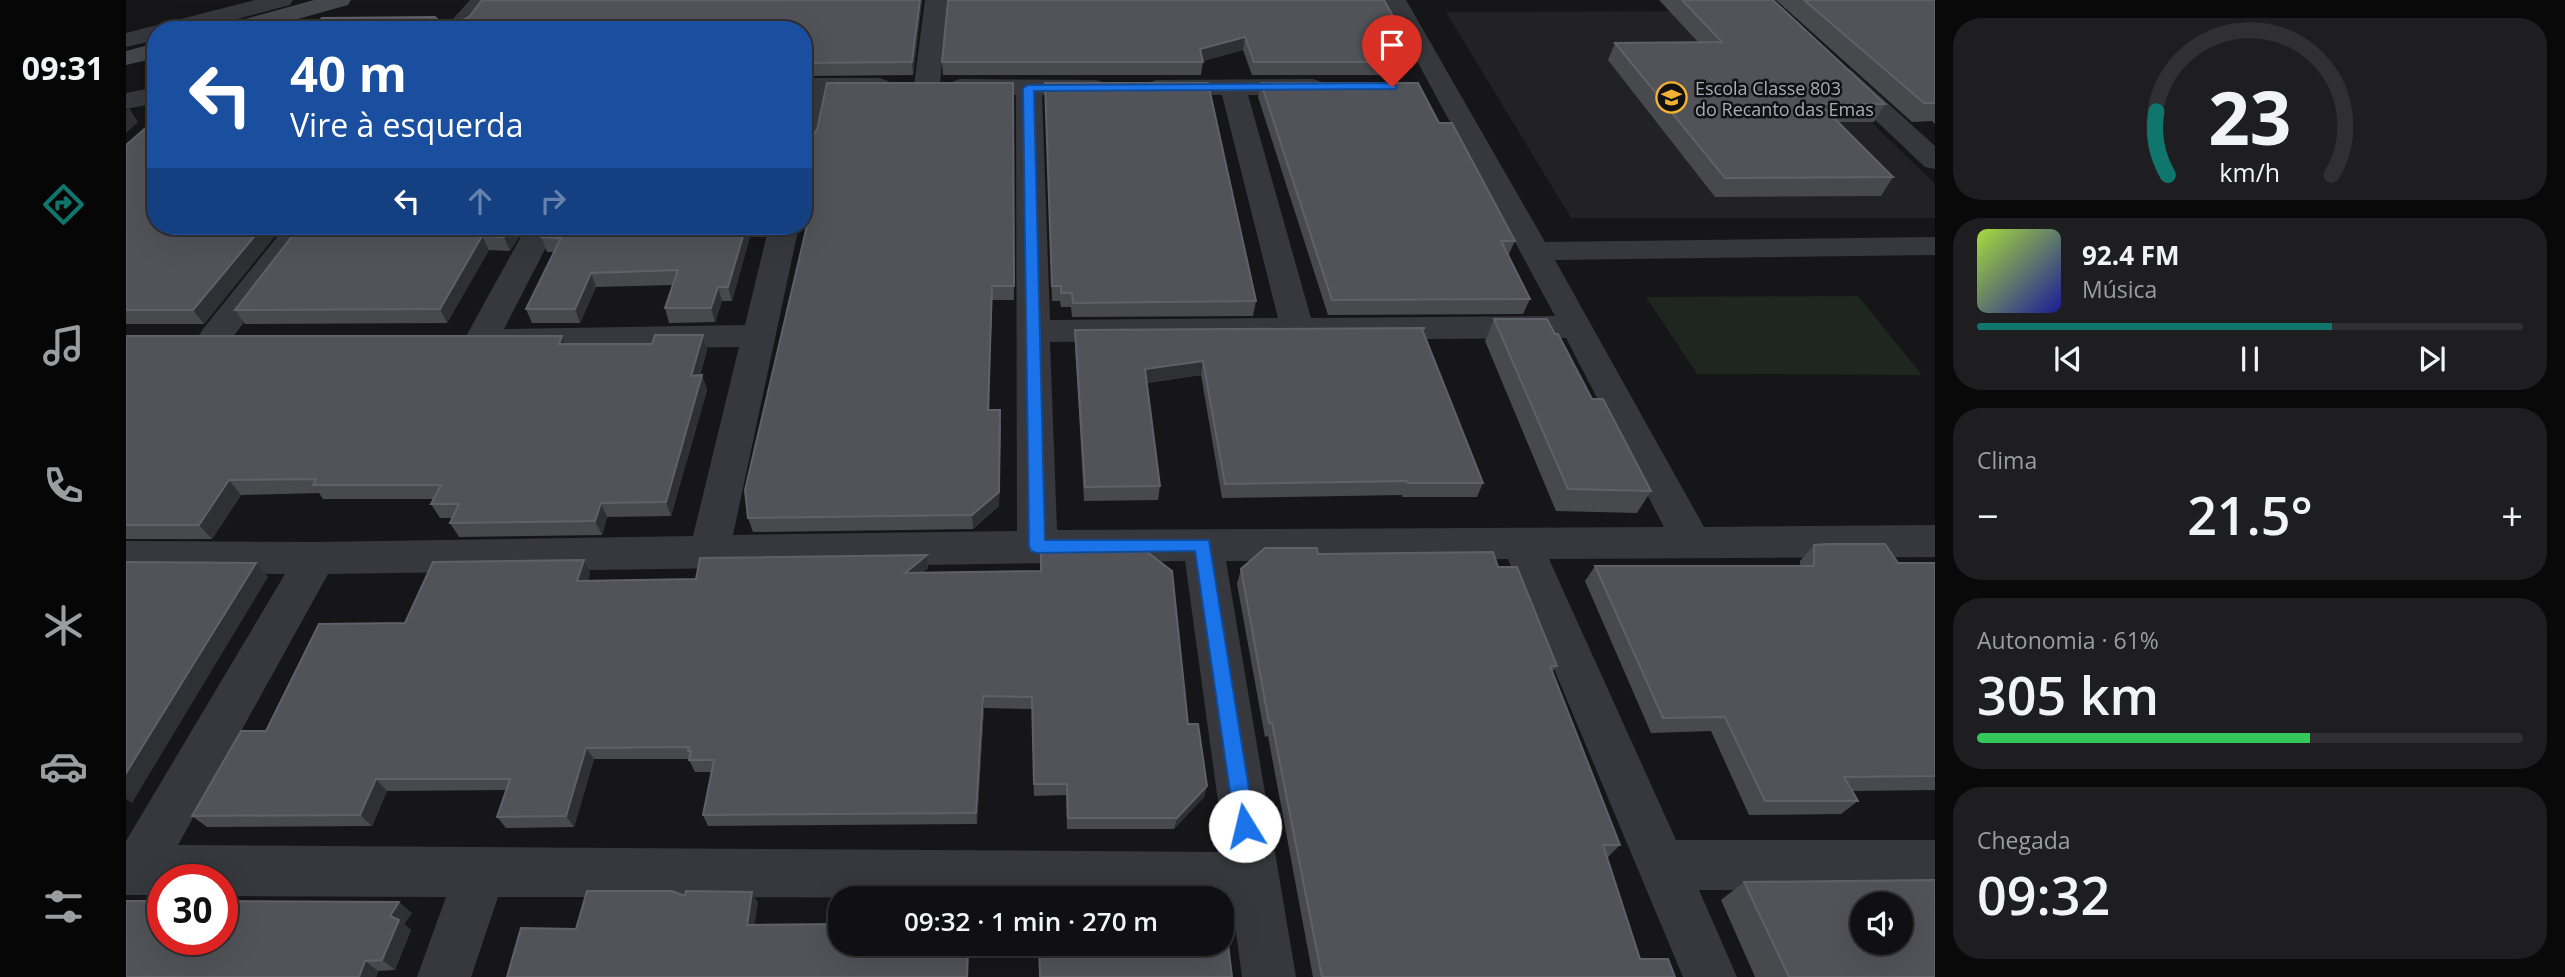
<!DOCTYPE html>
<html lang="pt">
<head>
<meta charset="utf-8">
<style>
  body { margin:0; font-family:"Open Sans",sans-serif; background:#1e1e20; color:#f1f3f6; height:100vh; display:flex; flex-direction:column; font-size:26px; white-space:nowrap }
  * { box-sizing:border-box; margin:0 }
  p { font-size:23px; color:#9c9d9f }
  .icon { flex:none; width:38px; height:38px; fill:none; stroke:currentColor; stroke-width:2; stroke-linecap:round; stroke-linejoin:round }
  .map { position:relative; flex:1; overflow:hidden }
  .sheet { display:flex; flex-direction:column; gap:18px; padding:18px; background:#09090a; width:630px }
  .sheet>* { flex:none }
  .hud { position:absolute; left:21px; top:21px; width:665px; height:214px; border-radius:28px; box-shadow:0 7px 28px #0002,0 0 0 2px #303032; background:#1a4fa0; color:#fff; overflow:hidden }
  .controls { position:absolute; left:1724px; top:892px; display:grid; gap:14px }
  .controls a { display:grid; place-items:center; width:63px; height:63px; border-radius:50%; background:#101012; box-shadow:0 7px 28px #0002,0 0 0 2px #303032; font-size:35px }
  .speed { position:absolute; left:21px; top:864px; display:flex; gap:14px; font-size:35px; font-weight:700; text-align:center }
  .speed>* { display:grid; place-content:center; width:91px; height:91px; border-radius:50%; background:#101012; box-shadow:0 7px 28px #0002,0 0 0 2px #303032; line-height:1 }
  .speed .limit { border:10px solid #d22; background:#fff; color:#111 }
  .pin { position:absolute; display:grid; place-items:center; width:60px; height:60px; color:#fff; margin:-72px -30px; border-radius:50% 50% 50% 0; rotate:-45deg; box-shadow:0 0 7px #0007 }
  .pin .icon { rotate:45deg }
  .me { position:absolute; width:77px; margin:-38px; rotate:351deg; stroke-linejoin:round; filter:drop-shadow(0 0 5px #0008) }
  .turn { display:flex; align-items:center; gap:24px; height:147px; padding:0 28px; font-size:32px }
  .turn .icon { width:91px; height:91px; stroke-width:2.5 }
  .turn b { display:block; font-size:49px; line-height:60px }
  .lanes { display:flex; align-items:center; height:66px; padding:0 28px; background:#0003; justify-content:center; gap:35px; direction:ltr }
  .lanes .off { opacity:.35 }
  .big { font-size:52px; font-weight:600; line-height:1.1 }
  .sheet .tile { flex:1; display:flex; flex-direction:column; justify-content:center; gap:10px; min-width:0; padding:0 24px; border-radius:28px; background:#1e1e20 }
  .sheet .dial { align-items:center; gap:0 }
  .dial svg { height:182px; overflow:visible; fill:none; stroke:#303032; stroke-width:7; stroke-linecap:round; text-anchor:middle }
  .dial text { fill:#f1f3f6; stroke:none }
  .song { display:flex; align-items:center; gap:21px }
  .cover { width:84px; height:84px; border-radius:10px; background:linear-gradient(135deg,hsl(80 70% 55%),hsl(240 70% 35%)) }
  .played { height:7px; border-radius:4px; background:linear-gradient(90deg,#0f766e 65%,#303032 65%) }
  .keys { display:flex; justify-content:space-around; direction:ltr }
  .heat { display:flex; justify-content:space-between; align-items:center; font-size:38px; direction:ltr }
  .charge { height:10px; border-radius:5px; background:linear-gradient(90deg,#34c759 61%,#303032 0) }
  .trip { position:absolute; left:702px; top:886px; width:406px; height:70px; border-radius:28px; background:#101012; box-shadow:0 7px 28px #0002,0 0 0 2px #303032; font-weight:600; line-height:70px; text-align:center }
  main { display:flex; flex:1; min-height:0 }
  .tabs { display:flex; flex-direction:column; width:126px; justify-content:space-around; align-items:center; background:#060607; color:#9c9d9f }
  .tabs .icon { width:49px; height:49px }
  .tabs .selected { color:#0f766e }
  .tabs b { font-size:32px; color:#f1f3f6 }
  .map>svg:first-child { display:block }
  .built { fill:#222225 }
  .green { fill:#1e261f }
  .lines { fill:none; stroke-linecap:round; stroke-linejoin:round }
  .street { fill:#37383d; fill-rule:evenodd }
  .secondary { fill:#45474d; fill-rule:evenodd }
  .wall { fill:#47494d }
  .shaded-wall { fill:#2f3033 }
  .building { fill:#525359; stroke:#5f6168; stroke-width:2; fill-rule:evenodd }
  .route { fill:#1a73e8; stroke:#114b97; stroke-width:2 }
  .labels { text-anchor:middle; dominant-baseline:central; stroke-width:5; stroke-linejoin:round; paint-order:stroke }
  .far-poi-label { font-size:18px; fill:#a8adb8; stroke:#111113; text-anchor:start }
</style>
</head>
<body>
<main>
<nav class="tabs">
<b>09:31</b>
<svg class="icon selected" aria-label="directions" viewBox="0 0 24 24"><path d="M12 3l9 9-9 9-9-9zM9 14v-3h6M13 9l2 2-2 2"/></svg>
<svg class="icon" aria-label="music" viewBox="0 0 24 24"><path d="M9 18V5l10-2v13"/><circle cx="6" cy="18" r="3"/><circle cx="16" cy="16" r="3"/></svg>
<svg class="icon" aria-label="phone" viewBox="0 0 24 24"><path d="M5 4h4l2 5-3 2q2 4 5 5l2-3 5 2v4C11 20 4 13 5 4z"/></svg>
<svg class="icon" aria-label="climate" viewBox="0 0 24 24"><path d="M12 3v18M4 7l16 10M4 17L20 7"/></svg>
<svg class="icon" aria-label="car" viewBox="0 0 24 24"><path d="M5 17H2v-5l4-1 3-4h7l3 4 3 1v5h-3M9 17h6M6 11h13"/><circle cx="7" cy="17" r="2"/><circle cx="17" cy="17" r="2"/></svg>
<svg class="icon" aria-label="filters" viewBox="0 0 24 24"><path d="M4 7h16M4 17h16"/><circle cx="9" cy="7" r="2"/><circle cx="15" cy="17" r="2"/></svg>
</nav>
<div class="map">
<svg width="1809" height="977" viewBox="0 0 1809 977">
  <rect width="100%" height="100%" fill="#161618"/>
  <path class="built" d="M 1631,11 L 1809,184 L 1809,218 L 1445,218 L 1320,12 Z"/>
  <path class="green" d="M 1732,296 L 1796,375 L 1571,374 L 1520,297 Z"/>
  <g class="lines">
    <g class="street">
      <path d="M 129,0 L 167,0 L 164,5 L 69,30 L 30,30 L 30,40 L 0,47 L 0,33 Z"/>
      <path d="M 344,0 L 376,0 L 373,5 L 357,11 L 342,30 L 317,30 Z"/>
      <path d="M 799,0 L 821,0 L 814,86 L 810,91 L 801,94 L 792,91 L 788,86 Z"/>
      <path d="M 1258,0 L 1280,0 L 1419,242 L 1809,237 L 1809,255 L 1429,260 L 1578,527 L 1809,525 L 1809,557 L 1423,559 L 1550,840 L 1809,840 L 1809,890 L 1573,890 L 1611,977 L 1557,977 L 1382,559 L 1100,561 L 1170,977 L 1116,977 L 1106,902 L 1096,902 L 1096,898 L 372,897 L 345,977 L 291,977 L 320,897 L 96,896 L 96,880 L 37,880 L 37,895 L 0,895 L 0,841 L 159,574 L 0,573 L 0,541 L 190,542 L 567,536 L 613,347 L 384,349 L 372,346 L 370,342 L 368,346 L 356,349 L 344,346 L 339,338 L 401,226 L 431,226 L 378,329 L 619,325 L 643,226 L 673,226 L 607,535 L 891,531 L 890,95 L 834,95 L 825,92 L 821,87 L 825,82 L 834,79 L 970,80 L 979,83 L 983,88 L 979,93 L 916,95 L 924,320 L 1152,318 L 1096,95 L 1021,93 L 1017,88 L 1021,83 L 1030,80 L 1187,79 L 1196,82 L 1200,87 L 1196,92 L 1187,95 L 1122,95 L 1185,318 L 1429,316 ZM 1440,338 L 1538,527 L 931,530 L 924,342 ZM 1059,561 L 1099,852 L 52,845 L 202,574 Z"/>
      <path d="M 1715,67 L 1724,69 L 1809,146 L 1809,169 L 1799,167 L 1706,79 L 1703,74 L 1706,69 Z"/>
      <path d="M 677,78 L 753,78 L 762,81 L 766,86 L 762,91 L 701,94 L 691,142 L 687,148 L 677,150 Z"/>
      <path d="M 30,87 L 30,103 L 0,109 L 0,93 Z"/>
      <path d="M 160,226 L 190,226 L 101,345 L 89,348 L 77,345 L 72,337 L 77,329 Z"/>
    </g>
    <g class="secondary">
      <path d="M 188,0 L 225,0 L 222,5 L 132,30 L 93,30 L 97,25 Z"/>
      <path d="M 30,43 L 30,58 L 0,65 L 0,51 Z"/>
    </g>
  </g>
  <g class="wall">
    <path d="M 356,0 L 796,0 L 787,75 L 677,76 L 677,30 L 312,20 L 337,20 L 343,17 Z"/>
    <path d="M 822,0 L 1280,39 L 1276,52 L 1282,62 L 1278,75 L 1126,75 L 1117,50 L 1077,61 L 1075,75 L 817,75 L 816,62 Z"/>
    <path d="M 1533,0 L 1647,0 L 1759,104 L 1748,122 L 1712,122 L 1767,177 L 1755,196 L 1589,197 L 1482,60 L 1489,43 L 1572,42 Z"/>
    <path d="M 1650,0 L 1809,0 L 1809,124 L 1806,121 L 1786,122 Z"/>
    <path d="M 887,83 L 888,300 L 866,300 L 863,410 L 875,425 L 873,506 L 847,529 L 627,532 L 622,518 L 680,229 L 675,228 L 674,226 L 677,226 L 677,138 Z"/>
    <path d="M 919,83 L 1130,301 L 1127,316 L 946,317 L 945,307 L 935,307 L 934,301 L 926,301 Z"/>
    <path d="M 1135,83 L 1313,123 L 1389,241 L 1382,256 L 1404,299 L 1397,314 L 1202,315 L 1132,97 Z"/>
    <path d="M 0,145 L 30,226 L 157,226 L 78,324 L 0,324 Z"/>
    <path d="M 174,226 L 400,226 L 384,251 L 363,250 L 321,323 L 119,324 L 109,310 Z"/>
    <path d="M 420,226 L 627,226 L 606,301 L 596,301 L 589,322 L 543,323 L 539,308 L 547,285 L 470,287 L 454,323 L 406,323 L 400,309 L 428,252 L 421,252 L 415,237 Z"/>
    <path d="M 1368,319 L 1466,399 L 1525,491 L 1511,513 L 1430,511 L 1359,341 Z"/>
    <path d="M 949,330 L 1297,332 L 1357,483 L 1351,497 L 1276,497 L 1276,495 L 1096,498 L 1075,375 L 1021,383 L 1034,486 L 1032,500 L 958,501 L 949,344 Z"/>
    <path d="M 577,335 L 581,350 L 574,375 L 576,375 L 581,390 L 545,516 L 481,517 L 476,535 L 333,537 L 324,523 L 326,518 L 314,518 L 305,504 L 308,499 L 197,499 L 193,493 L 115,495 L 86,539 L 0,539 L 0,336 L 436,336 L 440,344 L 526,344 Z"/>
    <path d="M 1688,545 L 1772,563 L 1809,563 L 1809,790 L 1727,791 L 1732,801 L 1715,814 L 1623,815 L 1585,731 L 1525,733 L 1459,581 L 1469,566 L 1674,566 L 1674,561 Z"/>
    <path d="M 1192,554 L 1372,567 L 1431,666 L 1426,672 L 1494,845 L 1482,857 L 1481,857 L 1514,959 L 1549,977 L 1187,977 L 1142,736 L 1139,737 L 1111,584 L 1115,569 Z"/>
    <path d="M 801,555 L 802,568 L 796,573 L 1062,724 L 1081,786 L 1078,797 L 1048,829 L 941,829 L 940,795 L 908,796 L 906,709 L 858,708 L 851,824 L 582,826 L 577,815 L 586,772 L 569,772 L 563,760 L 564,759 L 468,759 L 448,827 L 380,828 L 371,817 L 380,790 L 261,791 L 246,826 L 81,827 L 66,816 L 140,731 L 279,623 L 464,573 L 462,581 L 570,579 Z"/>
    <path d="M 1618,882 L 1809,977 L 1629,977 L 1595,900 Z"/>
    <path d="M 286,913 L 278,924 L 285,930 L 269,970 L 252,971 L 250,977 L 0,977 Z"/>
  </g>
  <g class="shaded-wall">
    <path d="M 794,0 L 796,0 L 787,75 L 786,62 Z"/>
    <path d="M 1119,37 L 1117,50 L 1073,62 L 1074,49 Z"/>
    <path d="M 3,108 L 12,122 L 0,133 L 0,111 Z"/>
    <path d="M 137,226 L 157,226 L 78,324 L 67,310 Z"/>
    <path d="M 385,226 L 400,226 L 384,251 L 378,237 Z"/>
    <path d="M 620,226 L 627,226 L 606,301 L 602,287 Z"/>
    <path d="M 356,236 L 363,250 L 321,323 L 314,309 Z"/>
    <path d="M 465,273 L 470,287 L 454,323 L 449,309 Z"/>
    <path d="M 866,286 L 866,300 L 863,425 L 862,410 Z"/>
    <path d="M 592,287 L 596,301 L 589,322 L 585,308 Z"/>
    <path d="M 577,335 L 581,350 L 569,390 L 565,376 Z"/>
    <path d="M 436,336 L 443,350 L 433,344 Z"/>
    <path d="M 1077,361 L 1075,375 L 1018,383 L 1019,369 Z"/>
    <path d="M 576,375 L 581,390 L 545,516 L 540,502 Z"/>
    <path d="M 874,410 L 873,506 L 847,529 L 846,515 Z"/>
    <path d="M 103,480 L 115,495 L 86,539 L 73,525 Z"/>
    <path d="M 475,503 L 481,517 L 476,535 L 469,521 Z"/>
    <path d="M 801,555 L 802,568 L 781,586 L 779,573 Z"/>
    <path d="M 458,560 L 464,573 L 458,594 L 451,581 Z"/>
    <path d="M 130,563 L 142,577 L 6,803 L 0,799 L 0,773 Z"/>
    <path d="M 857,696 L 858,708 L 851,824 L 850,813 Z"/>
    <path d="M 460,748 L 468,759 L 448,827 L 440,816 Z"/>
    <path d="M 250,779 L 261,791 L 246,826 L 234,815 Z"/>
    <path d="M 1081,786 L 1078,797 L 1048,829 L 1051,818 Z"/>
    <path d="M 626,892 L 632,903 L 627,936 L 621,925 Z"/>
    <path d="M 273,902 L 286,913 L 278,924 L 285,930 L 269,970 L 256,960 L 264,916 Z"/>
    <path d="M 842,943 L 844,943 L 842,977 L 841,977 Z"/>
    <path d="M 239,961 L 252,971 L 250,977 L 233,977 Z"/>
  </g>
  <g class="building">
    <path d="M 356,0 L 794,0 L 786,62 L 677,63 L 677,30 L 147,30 L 148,28 L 189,26 L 196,18 L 309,17 L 312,20 L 337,20 L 343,17 Z"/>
    <path d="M 822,0 L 1258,0 L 1280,39 L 1269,39 L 1282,62 L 1128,62 L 1119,37 L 1074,49 L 1077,62 L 816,62 Z"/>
    <path d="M 1556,0 L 1647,0 L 1759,104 L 1694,104 L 1767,177 L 1599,178 L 1489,43 L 1596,42 Z"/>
    <path d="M 1678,0 L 1809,0 L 1809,103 L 1798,103 Z"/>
    <path d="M 701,83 L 887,83 L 888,286 L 866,286 L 862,410 L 874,410 L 873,492 L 846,515 L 622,518 L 619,490 L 683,217 L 677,215 L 677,138 L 685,137 L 691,130 Z"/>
    <path d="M 919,83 L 1082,83 L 1130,301 L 947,303 L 946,293 L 935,293 L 935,286 L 926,286 Z"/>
    <path d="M 1135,83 L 1292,83 L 1313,123 L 1326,123 L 1389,241 L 1375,241 L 1404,299 L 1206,300 Z"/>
    <path d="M 24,117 L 30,120 L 30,226 L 137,226 L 67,310 L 0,310 L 0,145 L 23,125 Z"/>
    <path d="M 174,226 L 385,226 L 378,237 L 356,236 L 314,309 L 109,310 Z"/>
    <path d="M 420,226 L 620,226 L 602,287 L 592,287 L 585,308 L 539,308 L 552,270 L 465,273 L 449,309 L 400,309 L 435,238 L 415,237 Z"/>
    <path d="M 1368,319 L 1421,319 L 1429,334 L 1432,334 L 1466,399 L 1477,399 L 1525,491 L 1442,489 Z"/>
    <path d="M 1299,328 L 1296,329 L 1357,483 L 1282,483 L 1281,481 L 1099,484 L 1077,361 L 1019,369 L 1034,486 L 959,487 L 949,330 Z"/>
    <path d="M 529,335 L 577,335 L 565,376 L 576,375 L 540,502 L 475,503 L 469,521 L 324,523 L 333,504 L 305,504 L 315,485 L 187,485 L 190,479 L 103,480 L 73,525 L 0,525 L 0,336 L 436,336 L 433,344 L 526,344 Z"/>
    <path d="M 1702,544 L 1759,544 L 1772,563 L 1809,563 L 1809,776 L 1718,777 L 1732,801 L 1639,801 L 1599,717 L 1537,718 L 1469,566 L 1688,566 L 1688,545 Z"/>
    <path d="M 1139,548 L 1191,548 L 1192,554 L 1367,552 L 1372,567 L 1391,567 L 1431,666 L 1424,666 L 1494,845 L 1477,845 L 1514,959 L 1542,959 L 1549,977 L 1196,977 L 1146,723 L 1143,723 L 1115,569 Z"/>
    <path d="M 1020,551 L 1046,571 L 1062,724 L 1072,724 L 1081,786 L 1051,818 L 942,818 L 941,784 L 908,784 L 906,697 L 857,696 L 850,813 L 577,815 L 588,760 L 563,760 L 565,751 L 562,751 L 563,747 L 460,748 L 440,816 L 371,817 L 384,779 L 250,779 L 234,815 L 66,816 L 115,731 L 140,731 L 193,624 L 279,623 L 307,562 L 458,560 L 451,581 L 570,579 L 574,558 L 801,555 L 779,573 L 915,571 L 915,553 Z"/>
    <path d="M 0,562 L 130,563 L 0,773 Z"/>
    <path d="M 1809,880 L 1809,977 L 1663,977 L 1618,882 ZM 1736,905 L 1774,905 L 1774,943 L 1736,943 Z"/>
    <path d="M 771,889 L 845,890 L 844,898 L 771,898 Z"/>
    <path d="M 461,891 L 546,891 L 559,896 L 560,891 L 626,892 L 621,925 L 714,924 L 714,943 L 842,943 L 841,977 L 381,977 L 395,928 L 450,929 Z"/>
    <path d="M 1076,893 L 1080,898 L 912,898 L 912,894 Z"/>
    <path d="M 0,901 L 37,901 L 37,940 L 96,940 L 96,901 L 273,902 L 264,916 L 273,920 L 256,960 L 239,961 L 233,977 L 0,977 Z"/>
    <path d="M 1096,916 L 1099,920 L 1106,977 L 914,977 L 913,943 L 1096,943 Z"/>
  </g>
  <path class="route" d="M 1266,83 L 1271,87 L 1270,89 L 908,91 L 919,540 L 1083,540 L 1129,826 L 1126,833 L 1119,836 L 1112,833 L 1109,826 L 1069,551 L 911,553 L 905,551 L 903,546 L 897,88 L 902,85 Z"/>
  <defs>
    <symbol id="school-ring" viewBox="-11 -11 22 22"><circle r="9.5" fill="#111113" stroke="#f2b134" stroke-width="1.5"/><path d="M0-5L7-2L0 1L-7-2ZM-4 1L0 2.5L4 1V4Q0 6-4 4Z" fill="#f2b134"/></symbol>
  </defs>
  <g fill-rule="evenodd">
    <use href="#school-ring" x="1528" y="80" width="35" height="35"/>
  </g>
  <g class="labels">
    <g class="far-poi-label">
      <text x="1569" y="88">Escola Classe 803<tspan x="1569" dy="21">do Recanto das Emas</tspan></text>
    </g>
  </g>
</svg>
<div class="controls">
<a><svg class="icon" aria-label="sound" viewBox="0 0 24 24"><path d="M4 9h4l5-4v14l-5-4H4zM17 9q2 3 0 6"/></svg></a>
</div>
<div class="speed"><div class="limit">30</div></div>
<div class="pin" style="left:1266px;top:87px;background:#d93025"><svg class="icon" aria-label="arrive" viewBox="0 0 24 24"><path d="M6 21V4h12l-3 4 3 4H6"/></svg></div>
<svg class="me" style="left:1119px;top:826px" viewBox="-20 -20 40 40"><circle r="19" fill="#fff"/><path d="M0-13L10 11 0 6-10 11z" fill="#1a73e8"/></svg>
<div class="trip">09:32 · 1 min · 270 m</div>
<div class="hud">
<div class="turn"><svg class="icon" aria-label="left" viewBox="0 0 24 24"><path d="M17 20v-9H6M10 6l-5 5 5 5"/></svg><div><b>40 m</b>Vire à esquerda</div></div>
<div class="lanes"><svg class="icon" aria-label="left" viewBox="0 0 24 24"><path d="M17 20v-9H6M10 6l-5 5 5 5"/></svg><svg class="icon off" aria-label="ahead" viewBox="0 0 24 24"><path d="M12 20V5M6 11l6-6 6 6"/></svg><svg class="icon off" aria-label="right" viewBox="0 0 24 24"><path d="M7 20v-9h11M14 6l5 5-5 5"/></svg></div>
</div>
</div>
<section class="sheet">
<div class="tile dial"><svg viewBox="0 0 100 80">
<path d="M14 69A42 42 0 1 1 86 69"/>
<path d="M14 69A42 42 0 0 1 9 41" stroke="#0f766e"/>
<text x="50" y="56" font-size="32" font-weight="700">23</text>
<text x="50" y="72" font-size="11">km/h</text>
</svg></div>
<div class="tile">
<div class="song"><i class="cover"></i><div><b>92.4 FM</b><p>Música</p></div></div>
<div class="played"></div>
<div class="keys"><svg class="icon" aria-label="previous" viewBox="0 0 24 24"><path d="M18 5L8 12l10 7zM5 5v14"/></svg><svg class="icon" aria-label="pause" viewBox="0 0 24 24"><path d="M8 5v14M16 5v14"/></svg><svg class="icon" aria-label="next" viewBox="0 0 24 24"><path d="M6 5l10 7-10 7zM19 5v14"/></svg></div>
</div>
<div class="tile"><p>Clima</p>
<div class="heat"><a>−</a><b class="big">21.5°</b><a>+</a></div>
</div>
<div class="tile"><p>Autonomia · 61%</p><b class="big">305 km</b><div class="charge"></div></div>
<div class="tile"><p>Chegada</p><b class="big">09:32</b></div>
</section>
</main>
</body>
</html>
